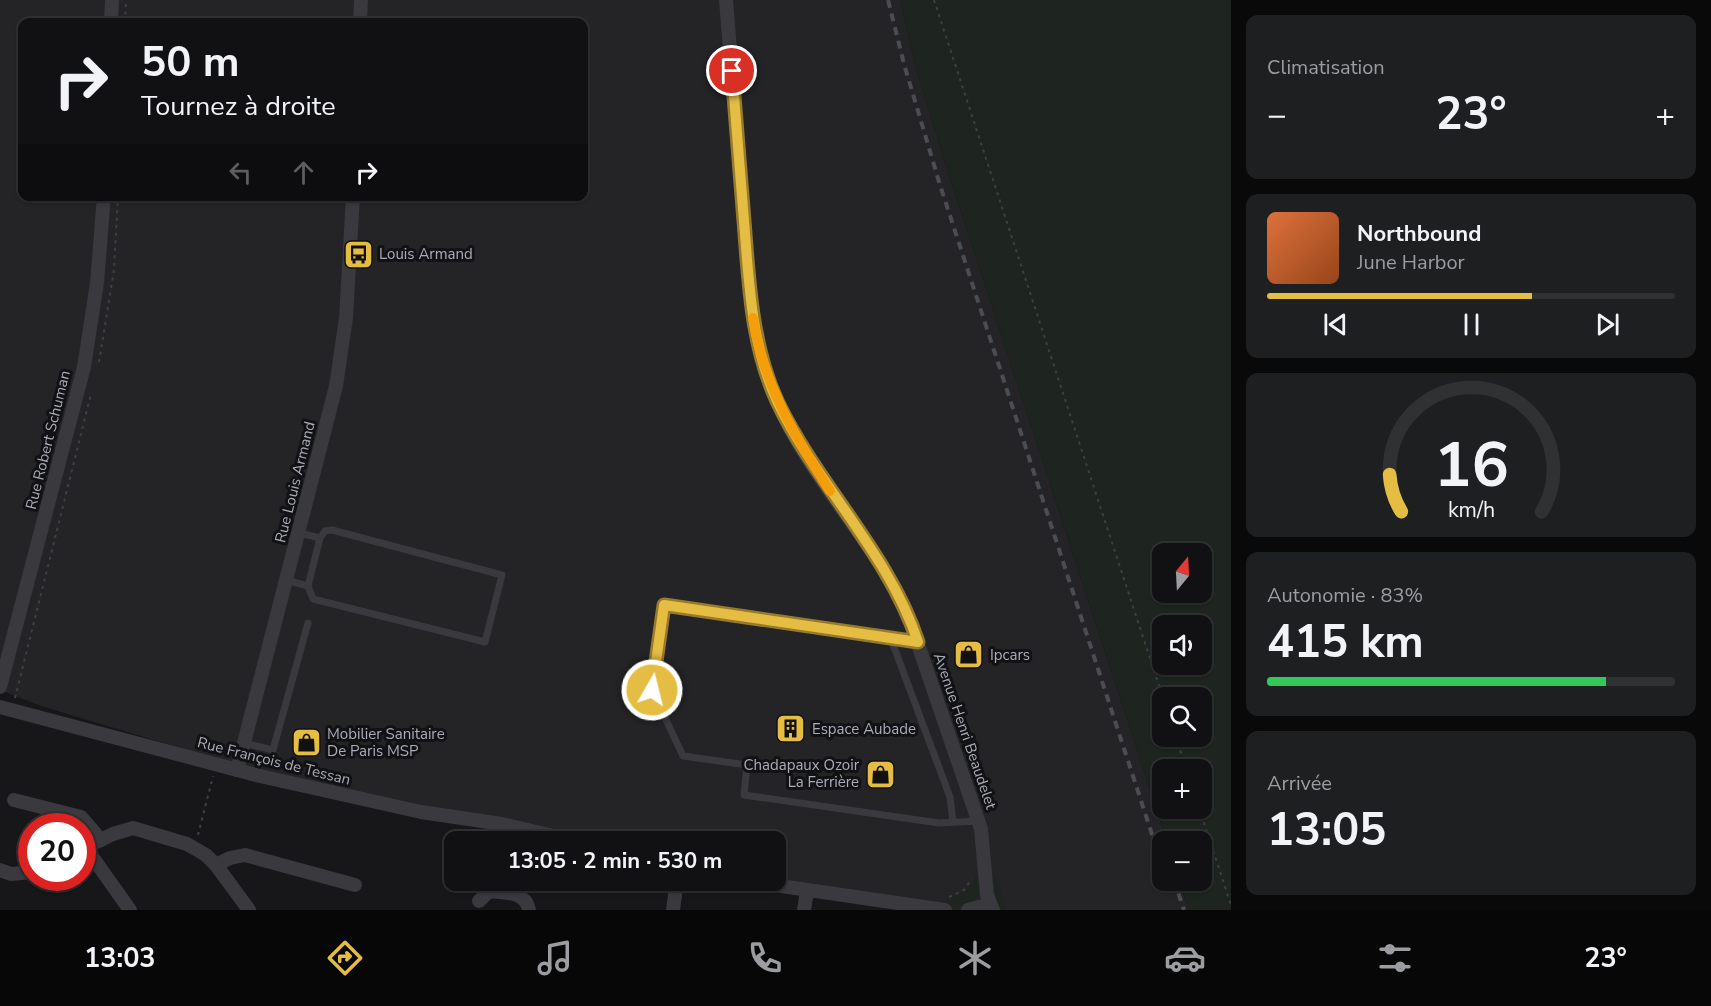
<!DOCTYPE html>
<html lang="fr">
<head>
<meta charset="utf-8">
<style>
  body { margin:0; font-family:"Nunito Sans",sans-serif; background:#1e1f21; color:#f1f3f6; height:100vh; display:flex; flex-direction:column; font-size:22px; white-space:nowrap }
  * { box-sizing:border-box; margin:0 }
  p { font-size:20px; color:#9c9da0 }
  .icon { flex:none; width:33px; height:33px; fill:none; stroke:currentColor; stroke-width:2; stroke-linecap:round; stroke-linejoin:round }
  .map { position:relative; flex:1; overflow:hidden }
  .sheet { display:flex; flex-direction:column; gap:15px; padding:15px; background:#09090a; width:480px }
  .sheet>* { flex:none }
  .guide { position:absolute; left:18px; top:18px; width:570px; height:183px; border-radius:12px; box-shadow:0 2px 4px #0004,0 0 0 2px #303133; background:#111113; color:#f1f3f6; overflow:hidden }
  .needle { width:39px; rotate:18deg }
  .tools { position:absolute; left:1152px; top:543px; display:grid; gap:12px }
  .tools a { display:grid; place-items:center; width:60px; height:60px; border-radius:12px; background:#111113; box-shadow:0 2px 4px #0004,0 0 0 2px #303133; font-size:30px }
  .speed { position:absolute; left:18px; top:813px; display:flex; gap:12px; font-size:30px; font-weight:700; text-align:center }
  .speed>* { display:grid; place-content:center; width:78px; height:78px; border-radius:50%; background:#111113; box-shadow:0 2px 4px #0004,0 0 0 2px #303133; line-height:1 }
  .speed .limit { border:9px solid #d22; background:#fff; color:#111 }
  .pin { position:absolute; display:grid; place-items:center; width:51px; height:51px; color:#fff; margin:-26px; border:3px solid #fff; border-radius:50%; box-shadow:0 2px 6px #0007 }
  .me { position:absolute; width:66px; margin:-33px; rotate:8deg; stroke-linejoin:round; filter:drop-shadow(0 0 4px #0008) }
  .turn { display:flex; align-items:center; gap:21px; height:126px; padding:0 24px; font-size:27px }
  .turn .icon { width:78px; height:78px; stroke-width:2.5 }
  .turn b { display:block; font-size:42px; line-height:51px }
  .lanes { display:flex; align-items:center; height:57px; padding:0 24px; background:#0003; justify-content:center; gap:30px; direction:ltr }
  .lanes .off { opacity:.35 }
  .big { font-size:45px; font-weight:700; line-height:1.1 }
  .sheet .widget { flex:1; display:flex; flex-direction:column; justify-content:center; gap:9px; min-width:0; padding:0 21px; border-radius:12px; background:#1e1f21 }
  .sheet .dial { align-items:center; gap:0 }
  .dial svg { height:156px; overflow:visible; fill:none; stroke:#303133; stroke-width:7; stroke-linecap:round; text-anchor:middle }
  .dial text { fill:#f1f3f6; stroke:none }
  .song { display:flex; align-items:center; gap:18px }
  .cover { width:72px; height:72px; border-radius:9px; background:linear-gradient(135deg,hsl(20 70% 55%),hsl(20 70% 35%)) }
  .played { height:6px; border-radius:3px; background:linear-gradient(90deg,#e6bd43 65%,#303133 65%) }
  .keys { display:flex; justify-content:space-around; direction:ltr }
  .heat { display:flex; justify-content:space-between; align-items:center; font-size:33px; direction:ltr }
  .charge { height:9px; border-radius:4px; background:linear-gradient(90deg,#34c759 83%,#303133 0) }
  .trip { position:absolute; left:444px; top:831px; width:342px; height:60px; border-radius:12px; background:#111113; box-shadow:0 2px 4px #0004,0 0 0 2px #303133; font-weight:700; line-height:60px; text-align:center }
  .tab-bar { display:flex; height:96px; justify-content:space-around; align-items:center; background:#070708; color:#9c9da0 }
  .tab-bar .icon { width:42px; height:42px }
  .tab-bar .selected { color:#e6bd43 }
  .tab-bar b { font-size:27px; color:#f1f3f6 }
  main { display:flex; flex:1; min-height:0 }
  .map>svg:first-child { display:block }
  .built { fill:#242326; fill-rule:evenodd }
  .green { fill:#1e241f; fill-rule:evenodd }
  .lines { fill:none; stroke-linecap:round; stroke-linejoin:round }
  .path { stroke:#3f4045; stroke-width:2; stroke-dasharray:3 4.5; stroke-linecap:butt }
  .service { stroke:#39393e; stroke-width:7 }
  .minor { stroke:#39393e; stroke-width:14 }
  .rail { stroke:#4c4d53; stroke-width:4; stroke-dasharray:8 6; stroke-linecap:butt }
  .route-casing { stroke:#967b2c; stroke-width:15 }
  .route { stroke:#e6bd43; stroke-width:10 }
  .slow { stroke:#f59e0b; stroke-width:10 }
  .labels { text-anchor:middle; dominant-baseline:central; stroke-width:6; stroke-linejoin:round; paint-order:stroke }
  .poi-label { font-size:15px; fill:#aaadb8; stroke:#121214; text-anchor:start }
  .street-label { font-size:15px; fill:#aaadb8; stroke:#121214 }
</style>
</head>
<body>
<main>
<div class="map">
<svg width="1231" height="910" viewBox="0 0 1231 910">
  <rect width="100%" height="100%" fill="#171719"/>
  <path class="built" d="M 0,0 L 900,0 L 917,72 L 951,181 L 1167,841 L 1162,842 L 1162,880 L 1179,881 L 1189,910 L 945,910 L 776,880 L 776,842 L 579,841 L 421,812 L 204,755 L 41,706 L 0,690 ZM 22,22 L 584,22 L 584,196 L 22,196 Z"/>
  <g class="green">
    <path d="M 900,0 L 1231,0 L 1231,910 L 1189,910 L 1179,881 L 1202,880 L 1202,842 L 1167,841 L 951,181 L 917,72 ZM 1162,554 L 1202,554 L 1202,592 L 1162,592 ZM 1162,626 L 1202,626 L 1202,664 L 1162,664 ZM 1162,698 L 1202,698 L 1202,736 L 1162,736 ZM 1162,770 L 1202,770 L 1202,808 L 1162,808 Z"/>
    <path d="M 978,874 L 979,894 L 973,902 L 958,905 L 940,903 L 966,891 Z"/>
    <path d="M 992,875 L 996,876 L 1006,910 L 1000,910 L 994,896 Z"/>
  </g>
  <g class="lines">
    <g class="path">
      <path d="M 934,0 L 1163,698"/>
      <path d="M 125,22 L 126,0"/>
      <path d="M 99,362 L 114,270 L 118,196"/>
      <path d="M 15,698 L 91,394"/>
      <path d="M 1176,736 L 1186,770"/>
      <path d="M 1199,808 L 1231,905"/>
      <path d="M 198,835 L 213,776"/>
      <path d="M 949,897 L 964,890 L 972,879"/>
    </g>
    <g class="service">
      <path d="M 286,580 L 308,586 L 313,599 L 485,642 L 502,575 L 332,530 L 325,531 L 320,538 L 299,533"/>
      <path d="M 308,586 L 320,538"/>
      <path d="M 891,639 L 918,642"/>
      <path d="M 244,743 L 273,750 L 308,623"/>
      <path d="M 953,822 L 950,797 L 891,639 L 664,605 L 652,690 L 683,756 L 747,765 L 744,795 L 939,823 L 979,821"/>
    </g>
    <g class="minor">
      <path d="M 726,0 C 731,66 737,133 742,199 C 748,267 750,335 776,399 C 808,476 871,537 907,612 L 981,829 L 987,895 L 993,910"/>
      <path d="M 111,22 L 112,0"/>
      <path d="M 360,22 L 361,0"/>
      <path d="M 0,687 L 84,367 L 97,283 L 104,196"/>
      <path d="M 0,707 L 260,776 L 421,812 L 502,824 L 579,842"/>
      <path d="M 237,770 L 336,386 L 346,318 L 353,196"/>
      <path d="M 14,800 L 81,817 L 101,840"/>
      <path d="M 86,848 L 130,910"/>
      <path d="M 82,849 L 113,834 L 133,828 L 187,844 L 206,855 L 216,865 L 249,910"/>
      <path d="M 216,865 L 230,858 L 245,855 L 355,885"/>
      <path d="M 0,870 L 11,874 L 32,872"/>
      <path d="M 740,880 L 945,910"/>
      <path d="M 479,901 L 489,891 C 505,893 526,891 529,910"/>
      <path d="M 673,910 L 677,880"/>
      <path d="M 804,910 L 807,891"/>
      <path d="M 968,910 L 990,904"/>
    </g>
    <g class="rail">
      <path d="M 888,0 L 904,64 L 940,185 L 1162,865"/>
      <path d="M 1174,880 L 1184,910"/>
    </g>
  </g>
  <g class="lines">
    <defs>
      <path id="route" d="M 652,690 L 664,605 L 918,642 C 889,554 818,486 778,403 C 751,346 749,282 744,221 C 740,171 736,121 732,71"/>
    </defs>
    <use href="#route" class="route-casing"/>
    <use href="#route" class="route"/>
    <path class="slow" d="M 753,318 C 763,383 795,437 830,491"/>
  </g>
  <defs>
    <symbol id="bus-square" viewBox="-11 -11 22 22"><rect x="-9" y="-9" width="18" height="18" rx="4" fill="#e6bd43" stroke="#121214"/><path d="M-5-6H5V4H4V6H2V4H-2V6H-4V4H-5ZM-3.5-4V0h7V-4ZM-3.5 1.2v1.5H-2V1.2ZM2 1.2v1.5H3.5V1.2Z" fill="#111"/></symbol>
    <symbol id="shop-square" viewBox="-11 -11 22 22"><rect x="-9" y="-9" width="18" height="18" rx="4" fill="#e6bd43" stroke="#121214"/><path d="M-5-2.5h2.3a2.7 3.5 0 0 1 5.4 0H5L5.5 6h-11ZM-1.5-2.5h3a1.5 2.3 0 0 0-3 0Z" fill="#111"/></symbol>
    <symbol id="building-square" viewBox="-11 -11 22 22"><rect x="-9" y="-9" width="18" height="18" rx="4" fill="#e6bd43" stroke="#121214"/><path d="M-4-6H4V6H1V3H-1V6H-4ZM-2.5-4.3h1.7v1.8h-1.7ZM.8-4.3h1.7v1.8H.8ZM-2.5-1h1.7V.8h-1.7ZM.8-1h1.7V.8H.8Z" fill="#111"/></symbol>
  </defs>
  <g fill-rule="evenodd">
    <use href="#bus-square" x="342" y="238" width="33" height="33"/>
    <use href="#shop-square" x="952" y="638" width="33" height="33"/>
    <use href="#building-square" x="774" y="712" width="33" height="33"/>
    <use href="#shop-square" x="290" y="726" width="33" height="33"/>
    <use href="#shop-square" x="864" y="758" width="33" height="33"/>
  </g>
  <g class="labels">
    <g class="poi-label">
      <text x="379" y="254">Louis Armand</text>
      <text x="990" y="655">Ipcars</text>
      <text x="812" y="729">Espace Aubade</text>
      <text x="327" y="734">Mobilier Sanitaire<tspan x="327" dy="17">De Paris MSP</tspan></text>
      <text x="859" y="765" text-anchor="end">Chadapaux Ozoir<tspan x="859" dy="17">La Ferrière</tspan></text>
    </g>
    <g class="street-label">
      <text transform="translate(48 440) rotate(-76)">Rue Robert Schuman</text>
      <text transform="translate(295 482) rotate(-76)">Rue Louis Armand</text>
      <text transform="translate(965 731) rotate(71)">Avenue Henri Beaudelet</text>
      <text transform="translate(274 761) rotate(14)">Rue François de Tessan</text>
    </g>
  </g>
</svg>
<div class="tools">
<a><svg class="needle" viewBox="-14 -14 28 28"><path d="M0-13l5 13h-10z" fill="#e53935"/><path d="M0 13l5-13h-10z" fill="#9c9da0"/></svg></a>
<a><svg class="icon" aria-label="sound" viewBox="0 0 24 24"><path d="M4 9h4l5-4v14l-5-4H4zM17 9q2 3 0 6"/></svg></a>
<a><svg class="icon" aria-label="search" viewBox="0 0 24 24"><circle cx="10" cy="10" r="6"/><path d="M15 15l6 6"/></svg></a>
<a>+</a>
<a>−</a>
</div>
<div class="speed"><div class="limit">20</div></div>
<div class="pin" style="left:732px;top:71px;background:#d93025"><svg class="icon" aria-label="arrive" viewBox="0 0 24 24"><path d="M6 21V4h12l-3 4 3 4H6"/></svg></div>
<svg class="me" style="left:652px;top:690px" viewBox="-20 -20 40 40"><circle r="17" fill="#e6bd43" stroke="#fff" stroke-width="3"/><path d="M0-11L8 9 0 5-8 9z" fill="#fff"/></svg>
<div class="trip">13:05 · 2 min · 530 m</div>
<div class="guide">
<div class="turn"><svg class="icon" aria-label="right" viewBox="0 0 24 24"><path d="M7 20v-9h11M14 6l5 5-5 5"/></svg><div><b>50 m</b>Tournez à droite</div></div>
<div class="lanes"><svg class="icon off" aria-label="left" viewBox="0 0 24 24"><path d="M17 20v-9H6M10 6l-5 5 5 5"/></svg><svg class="icon off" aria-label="ahead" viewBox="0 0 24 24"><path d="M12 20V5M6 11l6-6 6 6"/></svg><svg class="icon" aria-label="right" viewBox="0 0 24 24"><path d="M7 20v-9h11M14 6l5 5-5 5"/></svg></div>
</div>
</div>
<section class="sheet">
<div class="widget"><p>Climatisation</p>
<div class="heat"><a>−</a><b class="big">23°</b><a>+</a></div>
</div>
<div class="widget">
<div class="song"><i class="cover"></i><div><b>Northbound</b><p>June Harbor</p></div></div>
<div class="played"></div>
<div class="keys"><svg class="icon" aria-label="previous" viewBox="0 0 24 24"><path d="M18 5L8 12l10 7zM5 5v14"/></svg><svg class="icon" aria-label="pause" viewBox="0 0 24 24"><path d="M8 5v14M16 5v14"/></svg><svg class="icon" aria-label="next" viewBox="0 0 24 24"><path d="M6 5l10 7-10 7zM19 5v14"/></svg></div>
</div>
<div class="widget dial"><svg viewBox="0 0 100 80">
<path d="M14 69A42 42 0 1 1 86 69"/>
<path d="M14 69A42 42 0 0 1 8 50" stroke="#e6bd43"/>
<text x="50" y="56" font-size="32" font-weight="700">16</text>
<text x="50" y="72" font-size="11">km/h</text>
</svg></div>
<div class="widget"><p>Autonomie · 83%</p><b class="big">415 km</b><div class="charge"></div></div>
<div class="widget"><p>Arrivée</p><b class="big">13:05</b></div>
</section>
</main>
<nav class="tab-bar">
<b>13:03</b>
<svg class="icon selected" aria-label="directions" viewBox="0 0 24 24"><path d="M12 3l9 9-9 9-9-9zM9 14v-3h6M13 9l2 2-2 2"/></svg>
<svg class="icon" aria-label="music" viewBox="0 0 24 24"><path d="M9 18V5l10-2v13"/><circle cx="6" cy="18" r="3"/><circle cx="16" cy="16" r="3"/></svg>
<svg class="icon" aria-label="phone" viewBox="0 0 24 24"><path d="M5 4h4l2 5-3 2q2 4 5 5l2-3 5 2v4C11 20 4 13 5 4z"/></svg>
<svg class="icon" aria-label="climate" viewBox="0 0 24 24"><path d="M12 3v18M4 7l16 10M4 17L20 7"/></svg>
<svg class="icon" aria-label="car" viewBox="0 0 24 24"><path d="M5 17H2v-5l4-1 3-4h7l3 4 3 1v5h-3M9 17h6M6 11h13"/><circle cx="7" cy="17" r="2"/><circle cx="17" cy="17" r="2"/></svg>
<svg class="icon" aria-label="filters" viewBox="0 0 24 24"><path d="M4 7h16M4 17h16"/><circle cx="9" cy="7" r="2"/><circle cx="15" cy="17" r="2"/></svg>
<b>23°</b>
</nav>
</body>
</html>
